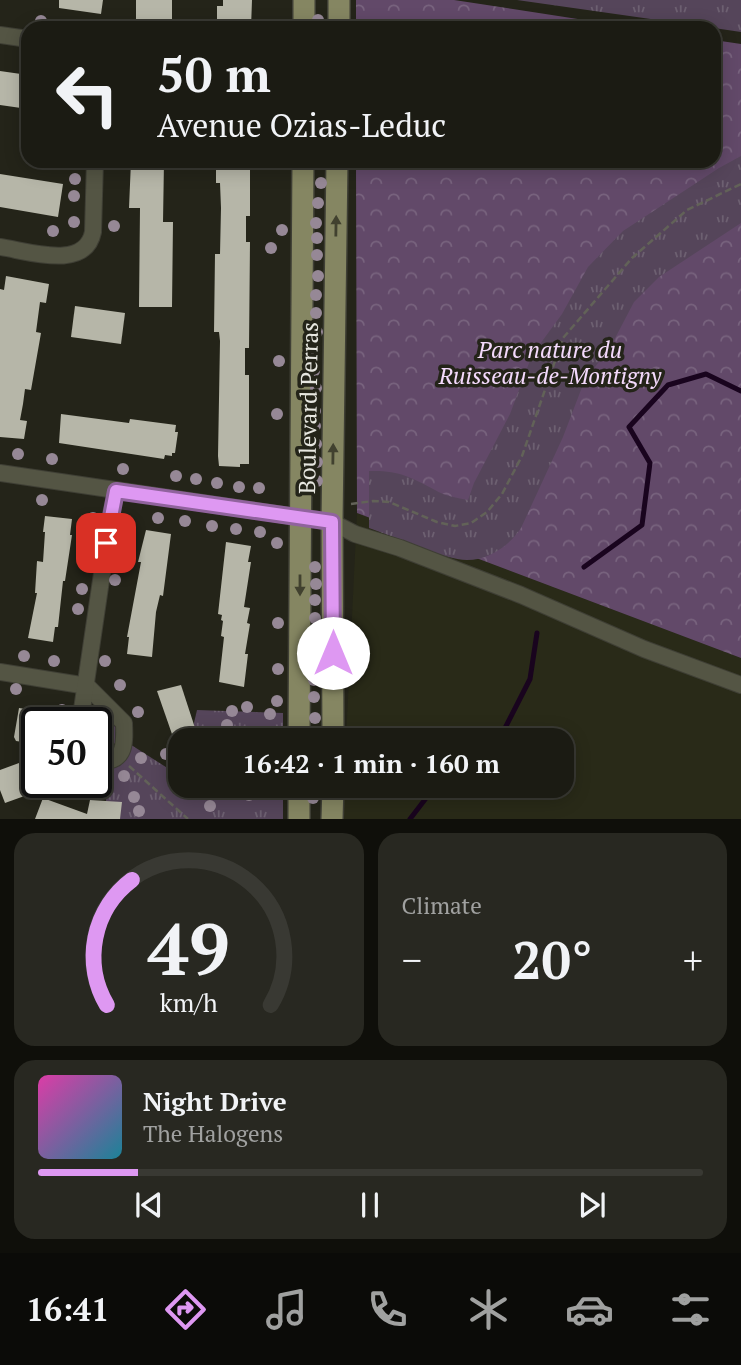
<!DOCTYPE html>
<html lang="en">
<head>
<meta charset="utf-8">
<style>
  body { margin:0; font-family:"PT Serif",serif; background:#282821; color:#f1f3f6; height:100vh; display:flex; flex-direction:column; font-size:26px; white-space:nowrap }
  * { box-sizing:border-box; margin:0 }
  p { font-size:23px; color:#a0a1a0 }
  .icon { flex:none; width:38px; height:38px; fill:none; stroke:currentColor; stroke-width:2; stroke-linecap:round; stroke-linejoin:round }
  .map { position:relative; height:819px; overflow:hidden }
  .side { display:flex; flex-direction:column; gap:14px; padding:14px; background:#0f0f0a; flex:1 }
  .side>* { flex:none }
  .banner { position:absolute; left:21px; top:21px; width:700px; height:147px; border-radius:21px; box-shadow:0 4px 18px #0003,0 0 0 2px #393933; background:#1b1b13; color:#f1f3f6; overflow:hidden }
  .speed { position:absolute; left:21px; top:707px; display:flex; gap:14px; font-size:35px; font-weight:700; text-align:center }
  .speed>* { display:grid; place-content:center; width:91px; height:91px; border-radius:50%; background:#1b1b13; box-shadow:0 4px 18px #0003,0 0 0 2px #393933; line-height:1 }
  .speed .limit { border:4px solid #111; border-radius:10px; background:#fff; color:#111 }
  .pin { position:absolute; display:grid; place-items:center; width:60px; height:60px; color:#fff; margin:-30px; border-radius:14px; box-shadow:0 4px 10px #0006 }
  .me { position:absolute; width:77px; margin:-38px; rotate:0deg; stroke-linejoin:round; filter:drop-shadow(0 0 5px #0008) }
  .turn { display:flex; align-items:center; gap:24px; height:147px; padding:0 21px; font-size:32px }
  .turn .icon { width:91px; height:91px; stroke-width:2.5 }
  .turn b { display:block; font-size:49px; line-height:60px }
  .big { font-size:52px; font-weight:700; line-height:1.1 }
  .side .widget { flex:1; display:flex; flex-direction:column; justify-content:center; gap:10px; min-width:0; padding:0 24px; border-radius:21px; background:#282821 }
  .side .dial { align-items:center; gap:0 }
  .dial svg { height:182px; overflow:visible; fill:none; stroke:#393933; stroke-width:7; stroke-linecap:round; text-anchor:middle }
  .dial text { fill:#f1f3f6; stroke:none }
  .song { display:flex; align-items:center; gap:21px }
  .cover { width:84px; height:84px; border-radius:10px; background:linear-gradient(135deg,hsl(320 70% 55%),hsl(190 70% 35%)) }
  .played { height:7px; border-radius:4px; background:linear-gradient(90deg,#de98f2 15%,#393933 15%) }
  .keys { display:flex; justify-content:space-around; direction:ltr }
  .heat { display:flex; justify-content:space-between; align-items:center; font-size:38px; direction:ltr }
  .side .tiles { flex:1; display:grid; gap:14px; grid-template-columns:1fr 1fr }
  .widget:last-child { grid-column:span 2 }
  .trip { position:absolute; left:168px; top:728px; width:406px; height:70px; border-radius:21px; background:#1b1b13; box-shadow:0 4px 18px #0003,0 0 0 2px #393933; font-weight:700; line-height:70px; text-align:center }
  .tabs { display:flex; height:112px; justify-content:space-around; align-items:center; background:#0b0b08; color:#a0a1a0 }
  .tabs .icon { width:49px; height:49px }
  .tabs .active { color:#de98f2 }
  .tabs b { font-size:32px; color:#f1f3f6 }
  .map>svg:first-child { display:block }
  .built { fill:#292a18 }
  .grass { fill:#55455a }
  .forest { fill:url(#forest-crowns) }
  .park { fill:url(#park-tufts) }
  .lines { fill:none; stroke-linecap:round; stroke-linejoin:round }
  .stream { stroke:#19041e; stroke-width:5 }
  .building { fill:#b6b6a8 }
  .minor-casing { stroke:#3f3f35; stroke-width:18 }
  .major-casing { stroke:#3f3f35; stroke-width:24 }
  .path { stroke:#626258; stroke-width:2.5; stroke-dasharray:7 3.5; stroke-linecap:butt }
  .minor { stroke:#545544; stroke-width:16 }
  .major { stroke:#858662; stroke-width:21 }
  .tree { fill:#968896 }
  .oneway { fill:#41412f }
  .route-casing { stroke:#90639d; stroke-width:18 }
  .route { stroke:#de98f2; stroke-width:12 }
  .labels { text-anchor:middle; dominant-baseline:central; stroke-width:7; stroke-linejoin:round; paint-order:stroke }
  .park-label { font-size:23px; font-style:italic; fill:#f4dafc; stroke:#242419 }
  .street-label { font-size:23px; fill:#e7e7e0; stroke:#242419 }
</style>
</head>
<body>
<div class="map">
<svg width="741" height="819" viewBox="0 0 741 819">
  <defs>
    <pattern id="forest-crowns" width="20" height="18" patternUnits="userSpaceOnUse" patternTransform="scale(1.75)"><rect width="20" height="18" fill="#624969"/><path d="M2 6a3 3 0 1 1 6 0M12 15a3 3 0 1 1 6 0" fill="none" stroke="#78637e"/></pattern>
    <pattern id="park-tufts" width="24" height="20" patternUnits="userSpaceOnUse" patternTransform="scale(1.75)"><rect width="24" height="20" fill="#55455a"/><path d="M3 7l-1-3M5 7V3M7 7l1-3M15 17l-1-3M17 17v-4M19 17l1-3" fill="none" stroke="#6d6071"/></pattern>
  </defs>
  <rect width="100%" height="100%" fill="#242419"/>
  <path class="built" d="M 357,513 L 741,658 L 741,819 L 342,819 L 344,786 L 562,786 L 562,740 L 346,740 Z"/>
  <path class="grass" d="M 96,703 L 116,728 L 115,743 L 110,749 L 96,750 L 96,723 L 88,723 L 91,707 Z"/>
  <g class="forest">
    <path d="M 356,0 L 454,0 L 636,28 L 356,28 Z"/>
    <path d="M 714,40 L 741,44 L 741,658 L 357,513 L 356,161 L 714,161 Z"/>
  </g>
  <g class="park">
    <path d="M 517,0 L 741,0 L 741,32 L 714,28 Z"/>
    <path d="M 741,156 L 741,223 L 659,277 L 634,302 L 612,344 L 584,382 L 563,437 L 521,528 C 510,545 489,560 467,560 C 445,560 393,536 369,528 L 369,471 C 398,470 411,477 435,490 C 444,496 458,498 468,500 L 474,483 L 510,414 L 532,355 L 562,314 L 588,267 L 623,231 L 719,168 Z"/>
    <path d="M 197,710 L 283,713 L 283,740 L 190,740 Z"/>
    <path d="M 125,741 L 180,776 L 180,786 L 283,786 L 283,819 L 107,819 L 104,762 Z"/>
  </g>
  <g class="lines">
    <g class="stream">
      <path d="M 584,567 L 642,525 L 650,463 L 629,427 L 668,385 L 706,374 L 741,391"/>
      <path d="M 499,740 L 530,679 L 537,633"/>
      <path d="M 410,819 L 430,793 L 447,786"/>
    </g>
  </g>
  <g class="building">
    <path d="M 59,0 L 103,0 L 101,14 L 59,8 Z"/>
    <path d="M 136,0 L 172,0 L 172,25 L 170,25 L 170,28 L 136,28 Z"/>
    <path d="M 223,0 L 252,0 L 251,28 L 217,28 L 217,6 L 223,6 Z"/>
    <path d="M 0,71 L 28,75 L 28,109 L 0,105 Z"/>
    <path d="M 131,161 L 164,161 L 163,222 L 173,222 L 172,307 L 139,307 L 140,208 L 129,208 Z"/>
    <path d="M 216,161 L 250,161 L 250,216 L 246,216 L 246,242 L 250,242 L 249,348 L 245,348 L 245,375 L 249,375 L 249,464 L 240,464 L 240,467 L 219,466 L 218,456 L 220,341 L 219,332 L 214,332 L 215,254 L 220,254 L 221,208 L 220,183 L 216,183 Z"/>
    <path d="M 0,174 L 63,184 L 58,217 L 0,207 Z"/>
    <path d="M 6,276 L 49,284 L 46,303 L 40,302 L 36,332 L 41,333 L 31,390 L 25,389 L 23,404 L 20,420 L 27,421 L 24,439 L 0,437 L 0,289 L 4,290 Z"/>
    <path d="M 75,306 L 125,313 L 121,344 L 71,337 Z"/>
    <path d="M 61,414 L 129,423 L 130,419 L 176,425 L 175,432 L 178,432 L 175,453 L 172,453 L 172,456 L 165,455 L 164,459 L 59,443 Z"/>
    <path d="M 45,516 L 72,519 L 70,535 L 72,535 L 65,581 L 63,581 L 58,627 L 55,627 L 53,642 L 28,638 L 37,593 L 35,593 L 37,561 L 43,562 L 45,532 L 43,532 Z"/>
    <path d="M 146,530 L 171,534 L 163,596 L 160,595 L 156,612 L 152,657 L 127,654 L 129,637 L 127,637 L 141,562 L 138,562 Z"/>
    <path d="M 226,542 L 251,546 L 248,562 L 251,562 L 244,607 L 250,608 L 247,623 L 250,624 L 245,654 L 248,654 L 244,687 L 219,682 L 224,637 L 221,636 L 223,621 L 221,620 L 222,615 L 218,614 Z"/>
    <path d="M 181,685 L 196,731 L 173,737 L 157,691 Z"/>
    <path d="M 19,708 L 65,715 L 64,723 L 37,723 L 37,744 L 16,741 L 14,737 Z"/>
    <path d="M 19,763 L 30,794 L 5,803 L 0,790 L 0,770 Z"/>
    <path d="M 43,798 L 87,814 L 90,800 L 122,802 L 120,819 L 35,819 Z"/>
  </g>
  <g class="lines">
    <defs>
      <g id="minor">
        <path d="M 0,35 L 28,39"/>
        <path d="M 0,247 C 28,251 85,271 93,232 L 95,161"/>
        <path d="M 0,473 L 332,522 L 355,534 L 400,548 L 521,595 L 644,649 L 741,685"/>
        <path d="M 0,672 L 87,686"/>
        <path d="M 87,686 L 124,723 C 125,746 125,764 96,761"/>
        <path d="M 80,723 L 110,519 L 116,491"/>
      </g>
      <g id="major">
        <path d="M 304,28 L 304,0"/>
        <path d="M 339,28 L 339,0"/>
        <path d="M 299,740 L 303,161"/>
        <path d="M 333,740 L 332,522 L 337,161"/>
        <path d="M 299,819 L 299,786"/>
        <path d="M 332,819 L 333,786"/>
      </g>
    </defs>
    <use href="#minor" class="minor-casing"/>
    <use href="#major" class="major-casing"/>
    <g class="path">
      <path d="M 351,504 L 373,501 L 389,502 L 437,522 L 455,526 L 471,523 L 487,512 L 502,494 L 522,456 L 563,338 L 632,258 L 687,210 L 741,184"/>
      <path d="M 129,766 L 188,819"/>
    </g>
    <use href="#minor" class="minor"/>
    <use href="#major" class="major"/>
  </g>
  <g class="tree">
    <circle cx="318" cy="20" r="6"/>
    <circle cx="41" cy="21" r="6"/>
    <circle cx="75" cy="179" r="6"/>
    <circle cx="321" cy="183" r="6"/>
    <circle cx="74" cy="196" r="6"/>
    <circle cx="318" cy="203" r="6"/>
    <circle cx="74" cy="222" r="6"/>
    <circle cx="316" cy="223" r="6"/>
    <circle cx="114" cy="226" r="6"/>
    <circle cx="282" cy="230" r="6"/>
    <circle cx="53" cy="231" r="6"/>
    <circle cx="317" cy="238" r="6"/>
    <circle cx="271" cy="248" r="6"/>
    <circle cx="317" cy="255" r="6"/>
    <circle cx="318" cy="276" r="6"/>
    <circle cx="316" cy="295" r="6"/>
    <circle cx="316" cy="313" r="6"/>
    <circle cx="317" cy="332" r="6"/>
    <circle cx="314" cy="353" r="6"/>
    <circle cx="279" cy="361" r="6"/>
    <circle cx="314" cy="371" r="6"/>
    <circle cx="316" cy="388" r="6"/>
    <circle cx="315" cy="411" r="6"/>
    <circle cx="277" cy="414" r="6"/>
    <circle cx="315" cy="426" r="6"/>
    <circle cx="316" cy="444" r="6"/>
    <circle cx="18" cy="454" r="6"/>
    <circle cx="52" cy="459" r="6"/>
    <circle cx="317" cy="462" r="6"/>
    <circle cx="123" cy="469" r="6"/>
    <circle cx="176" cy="476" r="6"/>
    <circle cx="196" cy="479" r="6"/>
    <circle cx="317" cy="481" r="6"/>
    <circle cx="217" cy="483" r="6"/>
    <circle cx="239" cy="487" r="6"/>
    <circle cx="259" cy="488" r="6"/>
    <circle cx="42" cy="500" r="6"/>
    <circle cx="93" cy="518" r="6"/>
    <circle cx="158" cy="518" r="6"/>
    <circle cx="185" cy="521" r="6"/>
    <circle cx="212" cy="526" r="6"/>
    <circle cx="236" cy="529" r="6"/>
    <circle cx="260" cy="532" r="6"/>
    <circle cx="277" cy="543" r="6"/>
    <circle cx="89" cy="546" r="6"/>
    <circle cx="85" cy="565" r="6"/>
    <circle cx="315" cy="567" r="6"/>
    <circle cx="115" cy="580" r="6"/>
    <circle cx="316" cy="584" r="6"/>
    <circle cx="82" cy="589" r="6"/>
    <circle cx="315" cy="600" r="6"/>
    <circle cx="78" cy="609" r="6"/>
    <circle cx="315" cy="618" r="6"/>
    <circle cx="278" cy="623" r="6"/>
    <circle cx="316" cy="640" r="6"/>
    <circle cx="24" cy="656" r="6"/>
    <circle cx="315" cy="659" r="6"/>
    <circle cx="54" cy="661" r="6"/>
    <circle cx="105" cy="661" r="6"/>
    <circle cx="278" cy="669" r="6"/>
    <circle cx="314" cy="680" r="6"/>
    <circle cx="120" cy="685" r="6"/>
    <circle cx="16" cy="689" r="6"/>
    <circle cx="314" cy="697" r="6"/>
    <circle cx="277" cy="701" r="6"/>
    <circle cx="247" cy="707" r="6"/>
    <circle cx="62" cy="710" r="6"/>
    <circle cx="232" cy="711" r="6"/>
    <circle cx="138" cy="712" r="6"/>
    <circle cx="270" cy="714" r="6"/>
    <circle cx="315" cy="718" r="6"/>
    <circle cx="105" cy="722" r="6"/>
    <circle cx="227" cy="725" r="6"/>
    <circle cx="271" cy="732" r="6"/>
    <circle cx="107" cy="742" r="6"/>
    <circle cx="166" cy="754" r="6"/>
    <circle cx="141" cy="758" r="6"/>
    <circle cx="124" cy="776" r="6"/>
    <circle cx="270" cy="794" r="6"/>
    <circle cx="249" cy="795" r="6"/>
    <circle cx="134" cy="797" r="6"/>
    <circle cx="313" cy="798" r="6"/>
    <circle cx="210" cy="806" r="6"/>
    <circle cx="139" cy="811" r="6"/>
  </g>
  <defs><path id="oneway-solid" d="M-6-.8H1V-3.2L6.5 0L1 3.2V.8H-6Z" transform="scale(1.75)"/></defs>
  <g class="oneway">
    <use href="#oneway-solid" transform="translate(336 226) rotate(-89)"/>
    <use href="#oneway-solid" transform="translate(333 454) rotate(-89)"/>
    <use href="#oneway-solid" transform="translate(300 585) rotate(90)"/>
  </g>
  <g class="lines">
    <defs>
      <path id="route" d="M 106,543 L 116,491 L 332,522 L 333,653"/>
    </defs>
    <use href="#route" class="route-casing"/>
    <use href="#route" class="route"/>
  </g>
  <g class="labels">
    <g class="park-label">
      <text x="550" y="349">Parc nature du<tspan x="550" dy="26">Ruisseau-de-Montigny</tspan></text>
    </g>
    <g class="street-label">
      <text transform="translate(308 408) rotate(-89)">Boulevard Perras</text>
    </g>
  </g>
</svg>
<div class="speed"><div class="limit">50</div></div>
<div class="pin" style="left:106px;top:543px;background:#d93025"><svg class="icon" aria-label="arrive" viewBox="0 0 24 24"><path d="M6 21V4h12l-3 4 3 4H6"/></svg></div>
<svg class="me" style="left:333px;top:653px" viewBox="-20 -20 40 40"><circle r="19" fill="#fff"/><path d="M0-13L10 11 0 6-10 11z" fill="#de98f2"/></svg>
<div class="trip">16:42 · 1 min · 160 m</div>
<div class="banner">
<div class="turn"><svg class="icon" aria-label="left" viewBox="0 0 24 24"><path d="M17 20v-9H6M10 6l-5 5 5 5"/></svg><div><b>50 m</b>Avenue Ozias-Leduc</div></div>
</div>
</div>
<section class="side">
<div class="tiles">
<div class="widget dial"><svg viewBox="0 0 100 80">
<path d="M14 69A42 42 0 1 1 86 69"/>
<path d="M14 69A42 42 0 0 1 25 14" stroke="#de98f2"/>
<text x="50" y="56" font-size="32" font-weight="700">49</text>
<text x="50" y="72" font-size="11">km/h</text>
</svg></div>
<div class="widget"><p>Climate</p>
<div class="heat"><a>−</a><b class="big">20°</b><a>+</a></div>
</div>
<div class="widget">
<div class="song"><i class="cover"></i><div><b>Night Drive</b><p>The Halogens</p></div></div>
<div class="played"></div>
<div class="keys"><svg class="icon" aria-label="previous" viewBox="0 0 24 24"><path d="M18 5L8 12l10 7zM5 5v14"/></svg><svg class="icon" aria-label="pause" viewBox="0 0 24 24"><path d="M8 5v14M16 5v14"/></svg><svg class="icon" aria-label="next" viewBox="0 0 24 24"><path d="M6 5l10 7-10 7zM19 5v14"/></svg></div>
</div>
</div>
</section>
<nav class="tabs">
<b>16:41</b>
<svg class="icon active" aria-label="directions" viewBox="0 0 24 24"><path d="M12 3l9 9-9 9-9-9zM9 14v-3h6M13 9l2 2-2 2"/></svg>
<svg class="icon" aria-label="music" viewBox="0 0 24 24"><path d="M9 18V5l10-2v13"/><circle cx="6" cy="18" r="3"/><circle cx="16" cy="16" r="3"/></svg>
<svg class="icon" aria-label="phone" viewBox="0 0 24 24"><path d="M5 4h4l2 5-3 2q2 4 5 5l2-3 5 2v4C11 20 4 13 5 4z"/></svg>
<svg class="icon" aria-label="climate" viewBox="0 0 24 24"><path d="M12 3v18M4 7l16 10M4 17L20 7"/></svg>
<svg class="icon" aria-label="car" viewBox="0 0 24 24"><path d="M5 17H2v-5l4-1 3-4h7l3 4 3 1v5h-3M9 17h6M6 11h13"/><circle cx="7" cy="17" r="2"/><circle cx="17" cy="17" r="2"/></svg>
<svg class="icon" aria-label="filters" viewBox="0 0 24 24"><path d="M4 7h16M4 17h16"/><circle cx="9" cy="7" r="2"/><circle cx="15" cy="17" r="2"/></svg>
</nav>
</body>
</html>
